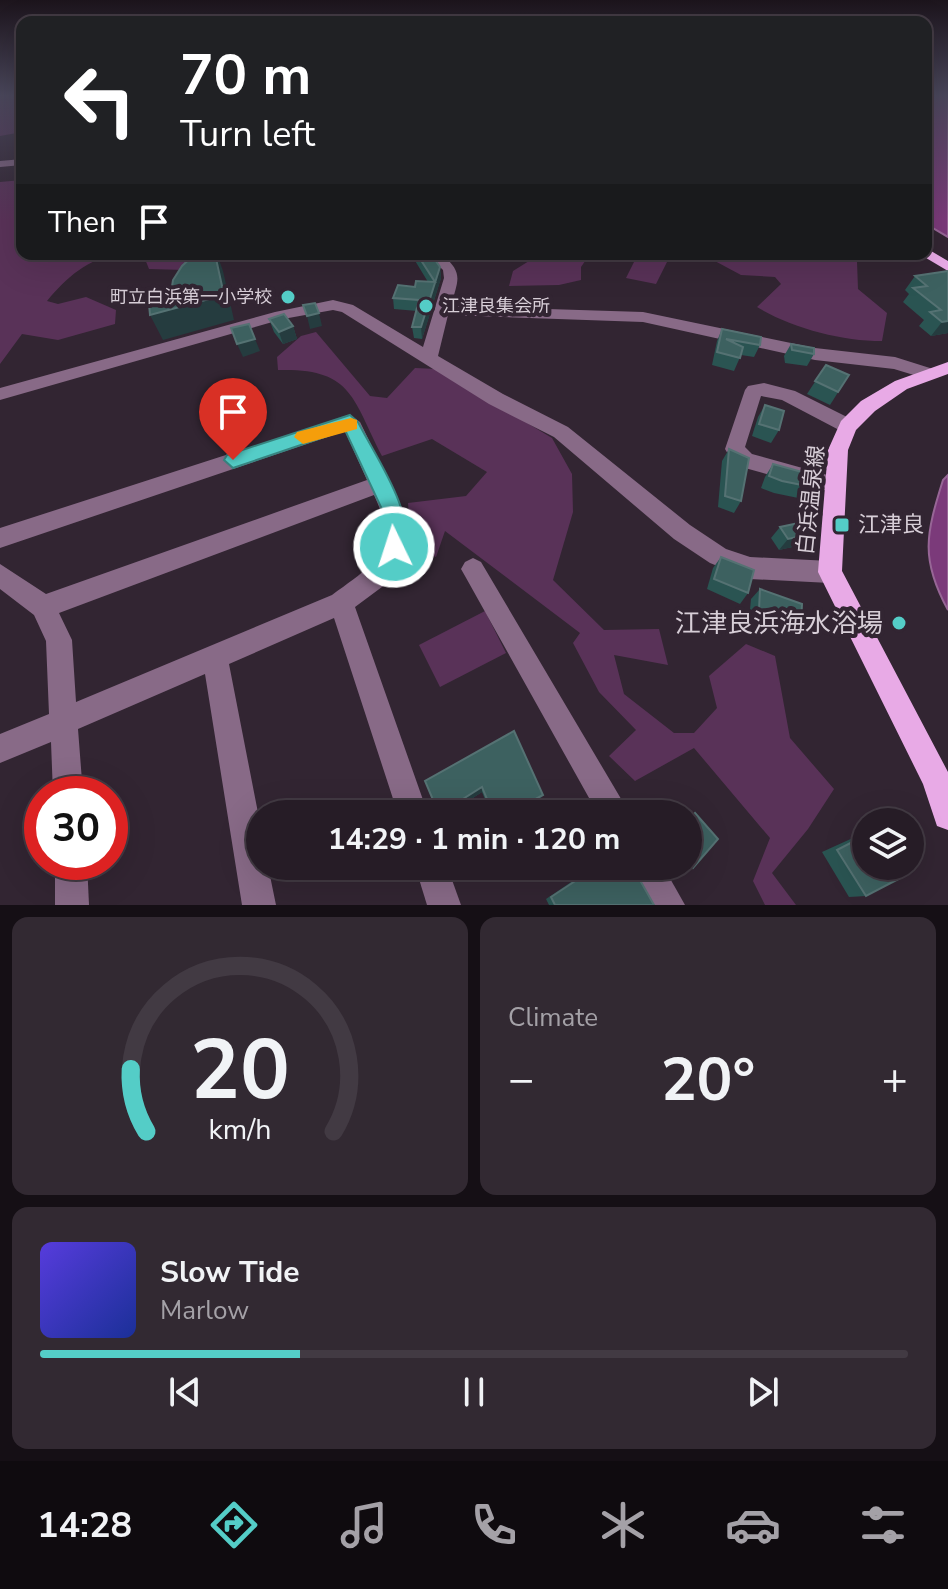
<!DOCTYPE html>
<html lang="en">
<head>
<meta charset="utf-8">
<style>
  body { margin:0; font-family:"Nunito Sans","Noto Sans JP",sans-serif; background:#322932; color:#f1f3f6; height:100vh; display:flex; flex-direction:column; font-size:30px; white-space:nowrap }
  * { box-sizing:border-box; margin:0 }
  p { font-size:26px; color:#a4a1a7 }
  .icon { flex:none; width:44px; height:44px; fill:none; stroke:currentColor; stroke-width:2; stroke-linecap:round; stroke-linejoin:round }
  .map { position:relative; height:905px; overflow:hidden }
  .details { display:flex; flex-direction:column; gap:12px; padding:12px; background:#150f15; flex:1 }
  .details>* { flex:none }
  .hud { position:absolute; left:16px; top:16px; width:916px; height:244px; border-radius:16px; box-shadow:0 8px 32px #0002,0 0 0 2px #423a43; background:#202124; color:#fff; overflow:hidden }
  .fabs { position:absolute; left:852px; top:808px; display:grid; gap:16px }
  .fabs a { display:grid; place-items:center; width:72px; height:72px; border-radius:50%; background:#261c26; box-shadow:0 8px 32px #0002,0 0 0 2px #423a43; font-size:40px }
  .speed { position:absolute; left:24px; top:776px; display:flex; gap:16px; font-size:40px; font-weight:700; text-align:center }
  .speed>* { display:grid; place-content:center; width:104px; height:104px; border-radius:50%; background:#261c26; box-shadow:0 8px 32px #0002,0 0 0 2px #423a43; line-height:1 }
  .speed .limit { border:12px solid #d22; background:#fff; color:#111 }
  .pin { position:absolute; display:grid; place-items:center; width:68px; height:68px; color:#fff; margin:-82px -34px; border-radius:50% 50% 50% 0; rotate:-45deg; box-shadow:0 0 8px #0007 }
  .pin .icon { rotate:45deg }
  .me { position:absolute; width:88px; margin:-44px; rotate:356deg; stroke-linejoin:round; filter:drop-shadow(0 0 6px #0008) }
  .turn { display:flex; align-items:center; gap:28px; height:168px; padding:0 32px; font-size:36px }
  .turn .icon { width:104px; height:104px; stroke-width:2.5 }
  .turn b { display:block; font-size:56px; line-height:68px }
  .then { display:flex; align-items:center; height:76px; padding:0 32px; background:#0003; gap:16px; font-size:30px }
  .big { font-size:60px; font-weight:700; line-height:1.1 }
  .details .tile { flex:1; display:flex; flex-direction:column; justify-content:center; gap:12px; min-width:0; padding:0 28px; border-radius:16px; background:#322932 }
  .details .dial { align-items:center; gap:0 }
  .dial svg { height:208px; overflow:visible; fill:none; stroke:#423a43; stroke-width:7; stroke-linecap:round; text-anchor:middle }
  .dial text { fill:#f1f3f6; stroke:none }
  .song { display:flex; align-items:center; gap:24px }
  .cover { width:96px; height:96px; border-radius:12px; background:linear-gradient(135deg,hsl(250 70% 55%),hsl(230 70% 35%)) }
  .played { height:8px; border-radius:4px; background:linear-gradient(90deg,#54cdc7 30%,#423a43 30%) }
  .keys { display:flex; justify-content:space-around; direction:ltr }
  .heat { display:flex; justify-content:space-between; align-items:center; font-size:44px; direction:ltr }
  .details .tiles { flex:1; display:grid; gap:12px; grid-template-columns:1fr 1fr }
  .tile:last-child { grid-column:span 2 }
  .trip { position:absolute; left:246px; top:800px; width:456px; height:80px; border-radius:40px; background:#261c26; box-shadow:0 8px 32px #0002,0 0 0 2px #423a43; font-weight:700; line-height:80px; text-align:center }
  .menu { display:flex; height:128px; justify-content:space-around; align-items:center; background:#0f0b0f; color:#a4a1a7 }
  .menu .icon { width:56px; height:56px }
  .menu .active { color:#54cdc7 }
  .menu b { font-size:36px; color:#f1f3f6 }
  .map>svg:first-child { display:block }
  .green { fill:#593258 }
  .water { fill:#7b3a7a; stroke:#976696; stroke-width:2 }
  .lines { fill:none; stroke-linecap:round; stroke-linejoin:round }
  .minor { fill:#886a87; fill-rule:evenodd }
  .major { fill:#e8aae6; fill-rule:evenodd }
  .wall { fill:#2a5452 }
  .shaded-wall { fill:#253c3f }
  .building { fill:#3d6160; stroke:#557273; stroke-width:2 }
  .route { fill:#54cdc7; stroke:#378581; stroke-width:2 }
  .slow { fill:#f59e0b }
  .poi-dot { fill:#54cdc7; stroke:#322532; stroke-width:3 }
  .labels { text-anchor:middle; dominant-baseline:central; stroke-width:8; stroke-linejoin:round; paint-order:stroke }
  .far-poi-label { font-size:18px; fill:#d7ced7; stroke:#322532; text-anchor:end }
  .street-label { font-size:22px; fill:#d7ced7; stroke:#322532 }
  .poi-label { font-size:22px; fill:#d7ced7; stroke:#322532; text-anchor:start }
  .near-poi-label { font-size:26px; fill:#d7ced7; stroke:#322532; text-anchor:end }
</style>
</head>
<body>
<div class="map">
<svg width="948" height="905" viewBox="0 0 948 905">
  <rect width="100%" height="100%" fill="#322532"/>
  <g class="green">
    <path d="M 0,94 L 22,94 L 22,132 L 0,136 Z"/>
    <path d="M 22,180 L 22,254 L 119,254 C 87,259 67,277 47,301 L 58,304 L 86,297 L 116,310 L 115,324 L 58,340 L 22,334 L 0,364 L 0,182 Z"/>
    <path d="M 143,254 L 213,254 L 185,270 L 149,269 Z"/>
    <path d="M 522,254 L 590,254 L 581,267 L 581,280 L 559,285 L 509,286 L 513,271 L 529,261 Z"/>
    <path d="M 638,254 L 837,254 L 857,261 L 858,289 L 887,313 L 882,341 C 841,341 792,328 757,307 L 781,284 L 775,277 L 741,275 L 713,260 L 669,258 L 656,284 L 626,278 Z"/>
    <path d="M 316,332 L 370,396 L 387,398 L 415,368 L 437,369 L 552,438 L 572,474 L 573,512 L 553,580 L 604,630 L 659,629 L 668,665 L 614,655 L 624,694 L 674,733 L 694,733 L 717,708 L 709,676 L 746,644 L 775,656 L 790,738 L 834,789 L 808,829 L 772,873 L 796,905 L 765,905 L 753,881 L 770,838 L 694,748 L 635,781 L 609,756 L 636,730 L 599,692 L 573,643 L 580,633 L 445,531 L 436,557 L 411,548 L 408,503 L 466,496 L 487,472 L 432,439 L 382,456 C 352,397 352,368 278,370 L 277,357 L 301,336 Z"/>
    <path d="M 485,611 L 506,653 L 440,687 L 419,645 Z"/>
  </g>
  <g class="water">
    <path d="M 926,94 L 948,94 L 948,237 L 926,224 Z"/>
    <path d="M 948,475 L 948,610 C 920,559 926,534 943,480 Z"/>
  </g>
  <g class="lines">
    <g class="minor">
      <path d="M 22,159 L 22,165 L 0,167 L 0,161 Z"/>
      <path d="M 427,254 L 442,254 C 464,274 458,279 451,306 L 643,312 L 815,348 L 895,357 L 933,369 L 936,373 L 927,379 L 894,369 L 815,360 L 643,322 L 448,315 L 438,356 L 503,394 L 568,427 L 690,525 L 726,549 L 750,557 L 830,561 L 838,564 L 842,572 L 838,580 L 830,583 L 750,579 L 710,563 L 674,539 L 554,437 L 489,404 L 342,312 L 333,310 L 283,319 L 0,400 L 0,388 L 275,312 L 333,300 L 353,305 L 423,347 L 444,278 L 443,270 Z"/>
      <path d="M 764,383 L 795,391 L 855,421 L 858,426 L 848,433 L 841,431 L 782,400 L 761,396 L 745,447 L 752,454 L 842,479 L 845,485 L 842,491 L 835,493 L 745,468 C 736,465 730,458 725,449 L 745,390 L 748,386 Z"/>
      <path d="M 350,415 L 360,422 L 408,520 L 405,547 L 386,584 L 355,607 L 428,814 L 398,814 L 334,618 L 229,664 L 260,823 L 260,866 L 268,866 L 276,905 L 242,905 L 205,674 L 78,729 L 83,794 L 53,794 L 51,742 L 0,763 L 0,734 L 49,714 L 46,641 L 34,615 L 0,589 L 0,564 L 46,594 L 367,480 L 345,431 L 0,548 L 0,528 ZM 374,495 C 400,550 375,564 332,595 L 76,702 L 72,640 L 59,613 Z"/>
      <path d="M 473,558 L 481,562 L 630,814 L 598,814 L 465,576 L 461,569 L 465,562 Z"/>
      <path d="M 55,862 L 87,862 L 89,905 L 55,905 Z"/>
      <path d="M 415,866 L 447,866 L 461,905 L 427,905 Z"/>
      <path d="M 629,866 L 663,866 L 685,905 L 649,905 Z"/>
    </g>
    <g class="major">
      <path d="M 926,248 L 948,261 L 948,271 L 921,255 L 926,254 Z"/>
      <path d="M 948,362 L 948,374 L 907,389 L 875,411 L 856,430 L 848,450 L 842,571 L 948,772 L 948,830 L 937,826 L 923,784 L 818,572 L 828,450 L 841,421 L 861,401 L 895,381 Z"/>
    </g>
  </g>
  <g class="wall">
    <path d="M 413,254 L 431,254 L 440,267 L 441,278 L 422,339 L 414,338 L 412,327 L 417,311 L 394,309 L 393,298 L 415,287 L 428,282 L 414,259 Z"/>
    <path d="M 948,271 L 948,333 L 931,336 L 919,326 L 924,320 L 903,302 L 909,294 L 905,290 L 915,276 Z"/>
    <path d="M 269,319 L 293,326 L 297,339 L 283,344 L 274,332 Z"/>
    <path d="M 722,329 L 760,345 L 754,357 L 741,355 L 734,371 L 712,365 L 717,341 Z"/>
    <path d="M 791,344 L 814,354 L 807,366 L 785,363 L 784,356 Z"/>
    <path d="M 826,365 L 849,375 L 830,405 L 807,394 Z"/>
    <path d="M 765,405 L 779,430 L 771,443 L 752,436 L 758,417 Z"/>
    <path d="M 729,449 L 741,501 L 734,513 L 718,507 L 722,461 Z"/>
    <path d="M 773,464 L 812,487 L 803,499 L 774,493 L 761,488 L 765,477 Z"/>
    <path d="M 780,527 L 811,534 L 801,545 L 779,550 L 771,538 Z"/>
    <path d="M 721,557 L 748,593 L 740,604 L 707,589 L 713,568 Z"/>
    <path d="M 760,589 L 801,624 L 791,633 L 749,620 L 751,599 Z"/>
    <path d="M 514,731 L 540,800 L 515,814 L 491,814 L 482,792 L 448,814 Z"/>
    <path d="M 695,813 L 693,868 L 684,870 L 681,866 L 688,866 L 688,816 Z"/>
    <path d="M 866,832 L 866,896 L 849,897 L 822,852 Z"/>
    <path d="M 595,866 L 611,866 L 612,869 L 617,866 L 632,866 L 654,905 L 549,905 L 546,899 Z"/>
  </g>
  <g class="shaded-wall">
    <path d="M 215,254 L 217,254 L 223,271 L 234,320 L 163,340 L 150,315 L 224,295 Z"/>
    <path d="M 440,267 L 441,278 L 422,339 L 421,327 Z"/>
    <path d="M 319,313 L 322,326 L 310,329 L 307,316 Z"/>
    <path d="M 948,321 L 948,333 L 931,336 L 942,322 Z"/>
    <path d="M 293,326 L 297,339 L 283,344 L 279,332 Z"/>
    <path d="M 255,339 L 260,351 L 243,357 L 237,344 Z"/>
    <path d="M 811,534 L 801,545 L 779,550 L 788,539 Z"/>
    <path d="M 482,787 L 482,792 L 448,814 L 440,814 Z"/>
    <path d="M 543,795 L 540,800 L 515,814 L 508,814 Z"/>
  </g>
  <g class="building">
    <path d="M 195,254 L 215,254 L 224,295 L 150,315 L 149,304 L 170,299 L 173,280 L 182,266 Z"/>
    <path d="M 417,254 L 431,254 L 440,267 L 421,327 L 412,327 L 419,300 L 393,298 L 398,285 L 415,287 L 416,281 L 435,282 Z"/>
    <path d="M 948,271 L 948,321 L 942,322 L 930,312 L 941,310 L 913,288 L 927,286 L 915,276 Z"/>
    <path d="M 315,303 L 319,313 L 307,316 L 303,305 Z"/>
    <path d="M 284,314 L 293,326 L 279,332 L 269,319 Z"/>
    <path d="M 249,324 L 255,339 L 237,344 L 231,328 Z"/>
    <path d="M 722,329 L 761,337 L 760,345 L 726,339 L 743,347 L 740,358 L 717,352 Z"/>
    <path d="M 791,344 L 814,348 L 814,354 L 792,350 Z"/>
    <path d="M 826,365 L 849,375 L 838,392 L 815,381 Z"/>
    <path d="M 765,405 L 784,411 L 779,430 L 759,424 Z"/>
    <path d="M 729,449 L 749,458 L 741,501 L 725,496 Z"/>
    <path d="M 773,464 L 813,475 L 812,487 L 782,481 L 769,476 Z"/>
    <path d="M 803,522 L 811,534 L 788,539 L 780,527 Z"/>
    <path d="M 721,557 L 754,570 L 748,593 L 714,579 Z"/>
    <path d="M 760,589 L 802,604 L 801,624 L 759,610 Z"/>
    <path d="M 514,731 L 543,795 L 508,814 L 493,814 L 482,787 L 439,814 L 425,781 Z"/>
    <path d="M 695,813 L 718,839 L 693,868 L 688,861 L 688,820 Z"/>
    <path d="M 866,835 L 866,866 L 903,866 L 908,874 L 866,896 L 837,850 Z"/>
    <path d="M 598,866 L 611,866 L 614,871 L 621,866 L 632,866 L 654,905 L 555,905 L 551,897 Z"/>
  </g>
  <linearGradient id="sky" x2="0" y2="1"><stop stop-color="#1c141c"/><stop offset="0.43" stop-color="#49465a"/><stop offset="1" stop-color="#49465a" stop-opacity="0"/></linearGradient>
  <rect width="948" height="221" fill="url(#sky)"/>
  <path class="route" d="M 350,415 L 358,422 C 375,456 419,517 402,554 L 387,554 L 384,547 L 387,520 L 345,430 L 233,468 L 224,460 L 227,455 Z"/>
  <path class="slow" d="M 351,418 L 357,420 L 357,429 L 303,444 L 294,437 L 297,432 Z"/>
  <g class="poi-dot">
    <circle cx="288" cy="297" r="8"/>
    <circle cx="426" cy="306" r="8"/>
    <rect x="834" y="517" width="16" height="16" rx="4"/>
    <circle cx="899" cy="623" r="8"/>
  </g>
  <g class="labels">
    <g class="far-poi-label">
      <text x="272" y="297">町立白浜第一小学校</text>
      <text x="442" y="306" text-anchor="start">江津良集会所</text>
    </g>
    <g class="street-label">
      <text transform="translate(811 500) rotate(-84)">白浜温泉線</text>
    </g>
    <g class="poi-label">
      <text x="858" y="525">江津良</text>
    </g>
    <g class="near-poi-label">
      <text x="883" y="623">江津良浜海水浴場</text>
    </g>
  </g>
</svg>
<div class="fabs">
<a><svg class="icon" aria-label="layers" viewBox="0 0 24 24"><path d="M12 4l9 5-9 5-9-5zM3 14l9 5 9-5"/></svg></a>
</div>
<div class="speed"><div class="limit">30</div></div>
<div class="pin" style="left:233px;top:460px;background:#d93025"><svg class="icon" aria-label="arrive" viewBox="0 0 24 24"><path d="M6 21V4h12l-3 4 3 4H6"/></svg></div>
<svg class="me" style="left:394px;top:547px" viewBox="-20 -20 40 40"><circle r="17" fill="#54cdc7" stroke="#fff" stroke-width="3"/><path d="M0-11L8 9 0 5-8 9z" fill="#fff"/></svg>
<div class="trip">14:29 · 1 min · 120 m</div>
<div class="hud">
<div class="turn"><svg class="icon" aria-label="left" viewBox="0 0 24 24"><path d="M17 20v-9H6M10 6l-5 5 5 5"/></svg><div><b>70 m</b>Turn left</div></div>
<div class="then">Then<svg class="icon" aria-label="arrive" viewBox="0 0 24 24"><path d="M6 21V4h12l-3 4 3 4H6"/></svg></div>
</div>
</div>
<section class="details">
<div class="tiles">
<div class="tile dial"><svg viewBox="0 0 100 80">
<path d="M14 69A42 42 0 1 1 86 69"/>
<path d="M14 69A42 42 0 0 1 8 45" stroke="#54cdc7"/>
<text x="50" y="56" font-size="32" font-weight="700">20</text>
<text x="50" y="72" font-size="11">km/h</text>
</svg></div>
<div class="tile"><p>Climate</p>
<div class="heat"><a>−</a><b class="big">20°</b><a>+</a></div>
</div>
<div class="tile">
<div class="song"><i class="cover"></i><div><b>Slow Tide</b><p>Marlow</p></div></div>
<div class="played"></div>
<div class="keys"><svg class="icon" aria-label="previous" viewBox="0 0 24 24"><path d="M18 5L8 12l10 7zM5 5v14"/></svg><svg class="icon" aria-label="pause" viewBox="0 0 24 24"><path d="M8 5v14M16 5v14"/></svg><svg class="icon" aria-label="next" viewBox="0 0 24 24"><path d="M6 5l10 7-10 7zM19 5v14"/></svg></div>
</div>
</div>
</section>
<nav class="menu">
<b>14:28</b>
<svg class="icon active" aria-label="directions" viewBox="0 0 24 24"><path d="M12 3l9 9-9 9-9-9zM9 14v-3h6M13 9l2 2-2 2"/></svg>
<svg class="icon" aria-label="music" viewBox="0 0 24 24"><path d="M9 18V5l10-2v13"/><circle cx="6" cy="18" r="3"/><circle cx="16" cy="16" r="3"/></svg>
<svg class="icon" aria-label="phone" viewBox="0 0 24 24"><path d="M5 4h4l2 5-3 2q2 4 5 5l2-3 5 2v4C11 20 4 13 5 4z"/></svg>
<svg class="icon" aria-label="climate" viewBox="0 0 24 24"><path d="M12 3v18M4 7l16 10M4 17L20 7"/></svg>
<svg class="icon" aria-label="car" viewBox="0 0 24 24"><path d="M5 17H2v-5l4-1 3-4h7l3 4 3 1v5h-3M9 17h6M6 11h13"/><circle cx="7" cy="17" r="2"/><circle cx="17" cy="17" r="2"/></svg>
<svg class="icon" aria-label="filters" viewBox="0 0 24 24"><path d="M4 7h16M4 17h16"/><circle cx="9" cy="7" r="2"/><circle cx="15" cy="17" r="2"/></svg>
</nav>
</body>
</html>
